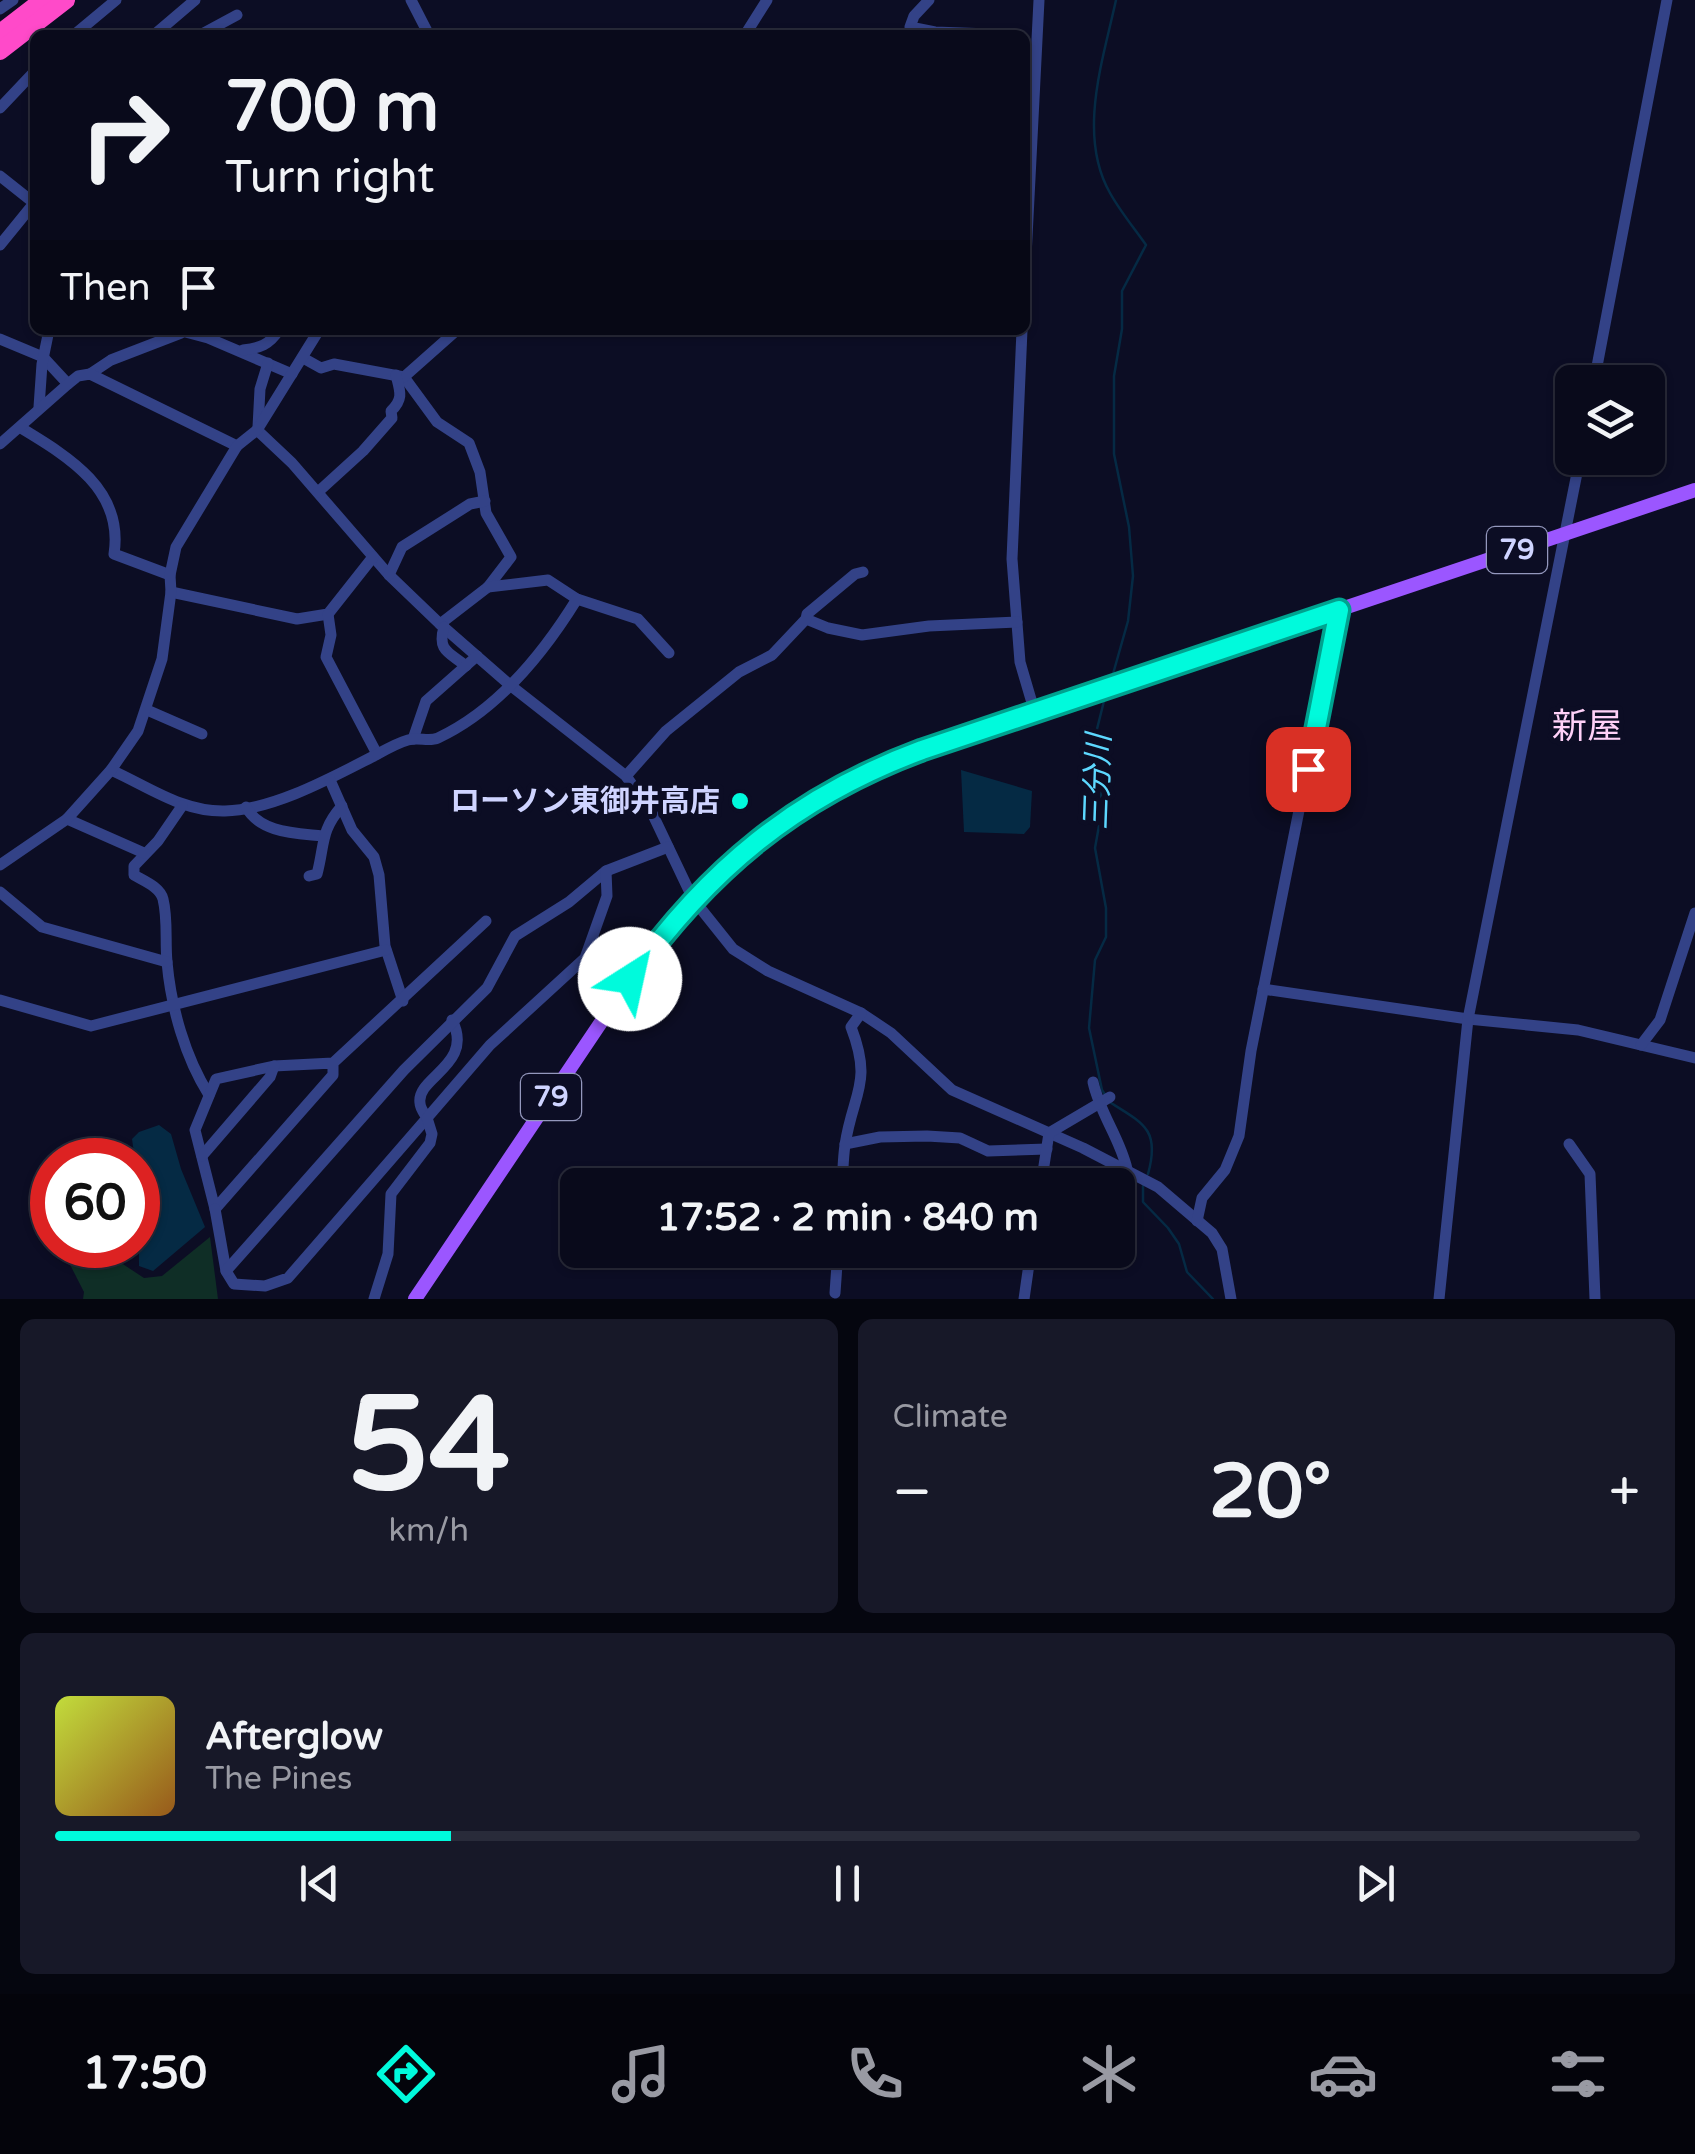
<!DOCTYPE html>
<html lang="en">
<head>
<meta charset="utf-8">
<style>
  body { margin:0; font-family:"Varela Round","Noto Sans JP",sans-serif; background:#171828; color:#f1f3f6; height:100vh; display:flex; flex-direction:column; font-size:38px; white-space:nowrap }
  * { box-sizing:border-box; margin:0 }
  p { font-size:32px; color:#999aa3 }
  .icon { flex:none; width:55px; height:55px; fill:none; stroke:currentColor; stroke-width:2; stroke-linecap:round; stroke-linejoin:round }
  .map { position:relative; height:1299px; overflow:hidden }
  .drawer { display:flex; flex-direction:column; gap:20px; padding:20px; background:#05060f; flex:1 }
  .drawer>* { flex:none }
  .guide { position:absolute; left:30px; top:30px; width:1000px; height:305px; border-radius:15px; box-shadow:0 2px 8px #0004,0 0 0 2px #292b3a; background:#090a1b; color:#f1f3f6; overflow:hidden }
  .fabs { position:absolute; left:1555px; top:365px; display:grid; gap:20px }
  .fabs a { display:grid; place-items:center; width:110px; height:110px; border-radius:15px; background:#090a1b; box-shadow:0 2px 8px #0004,0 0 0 2px #292b3a; font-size:50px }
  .speed { position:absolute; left:30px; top:1138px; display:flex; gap:20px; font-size:50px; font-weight:700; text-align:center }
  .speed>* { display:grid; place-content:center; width:130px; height:130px; border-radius:50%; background:#090a1b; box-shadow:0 2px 8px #0004,0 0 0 2px #292b3a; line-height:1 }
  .speed .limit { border:15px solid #d22; background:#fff; color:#111 }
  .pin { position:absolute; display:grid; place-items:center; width:85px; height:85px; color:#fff; margin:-42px; border-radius:20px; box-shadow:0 5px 15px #0006 }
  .me { position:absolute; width:110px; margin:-55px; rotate:35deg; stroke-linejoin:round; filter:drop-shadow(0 0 8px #0008) }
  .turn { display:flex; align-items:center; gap:35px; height:210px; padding:0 30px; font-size:45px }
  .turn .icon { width:130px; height:130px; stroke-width:2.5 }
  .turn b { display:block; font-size:70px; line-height:85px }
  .then { display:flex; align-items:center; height:95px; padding:0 30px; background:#0003; gap:20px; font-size:38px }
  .big { font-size:75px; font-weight:700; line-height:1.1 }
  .drawer .card { flex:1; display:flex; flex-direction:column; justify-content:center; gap:15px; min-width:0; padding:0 35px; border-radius:15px; background:#171828 }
  .drawer .dial { align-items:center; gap:0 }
  .dial b { font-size:130px; line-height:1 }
  .song { display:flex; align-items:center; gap:30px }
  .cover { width:120px; height:120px; border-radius:15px; background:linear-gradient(135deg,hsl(70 70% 55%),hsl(30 70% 35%)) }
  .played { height:10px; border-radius:5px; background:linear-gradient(90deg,#00fadc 25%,#292b3a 25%) }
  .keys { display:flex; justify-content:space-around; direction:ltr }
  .heat { display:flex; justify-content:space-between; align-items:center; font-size:55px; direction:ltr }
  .drawer .tiles { flex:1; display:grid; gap:20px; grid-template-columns:1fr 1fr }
  .card:last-child { grid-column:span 2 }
  .trip { position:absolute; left:560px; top:1168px; width:575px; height:100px; border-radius:15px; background:#090a1b; box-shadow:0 2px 8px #0004,0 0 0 2px #292b3a; font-weight:700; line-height:100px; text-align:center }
  .menu { display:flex; height:160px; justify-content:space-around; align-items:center; background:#04040b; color:#999aa3 }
  .menu .icon { width:70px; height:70px }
  .menu .current { color:#00fadc }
  .menu b { font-size:45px; color:#f1f3f6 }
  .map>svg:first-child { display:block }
  .green { fill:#0f2e26 }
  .water { fill:#052a44 }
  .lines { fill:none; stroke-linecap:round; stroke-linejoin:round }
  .stream { stroke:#052a44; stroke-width:2.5 }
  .minor { stroke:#334287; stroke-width:11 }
  .major { stroke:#9b56ff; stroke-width:14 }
  .highway { stroke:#ff4ac9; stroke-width:18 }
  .route-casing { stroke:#00a28f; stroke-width:25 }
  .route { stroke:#00fadc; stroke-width:18 }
  .poi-dot { fill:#00fadc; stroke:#0c0d24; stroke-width:4 }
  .labels { text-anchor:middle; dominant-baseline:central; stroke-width:10; stroke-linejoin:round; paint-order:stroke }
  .shield { fill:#0c0d24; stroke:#9498bd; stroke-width:2.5 }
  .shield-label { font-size:28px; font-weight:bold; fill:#cfd4ff }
  .poi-label { font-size:30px; font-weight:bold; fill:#cfd4ff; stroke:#0c0d24; text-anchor:end }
  .water-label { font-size:32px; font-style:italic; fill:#5dd8ff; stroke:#0c0d24 }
  .quarter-label { font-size:35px; fill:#ffd1f8; stroke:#0c0d24 }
</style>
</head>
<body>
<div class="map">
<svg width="1695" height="1299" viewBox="0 0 1695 1299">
  <rect width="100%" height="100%" fill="#0c0d24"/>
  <path class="green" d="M 210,1237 L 218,1299 L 83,1299 L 84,1292 L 60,1245 L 103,1245 L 103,1251 L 144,1278 L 162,1276 Z"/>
  <g class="water">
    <path d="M 961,770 L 1032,791 L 1030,827 L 1024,834 L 964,832 Z"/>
    <path d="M 159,1125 L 171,1134 L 181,1169 L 205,1227 L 153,1271 L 139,1266 L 138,1160 L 135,1160 L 132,1139 L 139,1132 Z"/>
  </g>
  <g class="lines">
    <g class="stream">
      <path d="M 1111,681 L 1128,621 L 1133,576 L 1129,527 L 1114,454 L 1114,376 L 1122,329 L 1122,291 L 1146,245 C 1134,228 1120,211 1110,193 C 1077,135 1103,60 1116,0"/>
      <path d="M 1106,693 L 1097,729 L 1102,809 L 1095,848 L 1106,908 L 1106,937 L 1095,960 L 1089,1028 L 1102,1090 L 1106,1096"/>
      <path d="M 1111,1103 C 1145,1124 1160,1131 1148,1174"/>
      <path d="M 1143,1186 L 1143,1202 L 1168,1228 L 1179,1244 L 1187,1272 L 1213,1299"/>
    </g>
    <g class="minor">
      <path d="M 411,0 L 429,35"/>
      <path d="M 929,0 L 914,16 L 910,27 L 935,32 L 1017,35"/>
      <path d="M 0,9 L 13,0"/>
      <path d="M 74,35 L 116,0"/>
      <path d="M 154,35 L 195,0"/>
      <path d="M 200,35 L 237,15"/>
      <path d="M 745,35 L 767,0"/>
      <path d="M 0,108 L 35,71"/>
      <path d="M 0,176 L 34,203"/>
      <path d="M 0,245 L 35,202"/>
      <path d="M 1025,277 L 1039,0"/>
      <path d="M 178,330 L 208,338 L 292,374"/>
      <path d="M 1022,330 L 1012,559 L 1020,662 L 1035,713"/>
      <path d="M 0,339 L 43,357 L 68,384"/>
      <path d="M 243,350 C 260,348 269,345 279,330"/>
      <path d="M 303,358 L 321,368 L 334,364 L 404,377 L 437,422 L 469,443 L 480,472 L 486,513 L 511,557 L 488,587 L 440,624"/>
      <path d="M 90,374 L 111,360 L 181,333"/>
      <path d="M 404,377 L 457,330"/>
      <path d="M 1594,382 L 1667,0"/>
      <path d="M 39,407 L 42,364 L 49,330"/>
      <path d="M 258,427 L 260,389 L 268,363"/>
      <path d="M 21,428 C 69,457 124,490 114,554 L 170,575"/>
      <path d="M 257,430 L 292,463 L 389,575 L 440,624 L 510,685 L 626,776 L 653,815 L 693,899 L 733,949 L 768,971 L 861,1013 L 891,1033 L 952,1090 L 1083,1148 L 1158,1187 L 1212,1233 L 1222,1249 L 1231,1299"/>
      <path d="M 0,444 L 68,384 L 78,376 L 90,374 L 237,446"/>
      <path d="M 318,492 L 363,451 L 392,418 L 391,411 C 404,399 400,391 396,375"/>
      <path d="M 389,575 L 402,547 L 470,504 L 485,501"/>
      <path d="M 488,587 L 548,580 L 577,599 L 638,619 L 669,653"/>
      <path d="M 171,592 L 297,619 L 328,614 L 373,557"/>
      <path d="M 328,614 L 331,635 L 326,657 L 377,754"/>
      <path d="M 806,619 L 828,628 L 862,635 L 929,626 L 1017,622"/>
      <path d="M 444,627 C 437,651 449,652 466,666"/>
      <path d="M 147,710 L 202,734"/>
      <path d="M 413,739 L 426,701 L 477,656"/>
      <path d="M 111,770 C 149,787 182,812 225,811 C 273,810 331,778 374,756 C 385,750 397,743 408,740 C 419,737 429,742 438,738 C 498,710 543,654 577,599"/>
      <path d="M 626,776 L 666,731 L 739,672 L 772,655 L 806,619 L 807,614 L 855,574 L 863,572"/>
      <path d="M 330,780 L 352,830 L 374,857 L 379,875 L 385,946 L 403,1001"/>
      <path d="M 182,806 L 158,841 L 134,866 L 134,875 C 144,881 160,887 163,899 C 168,919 165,941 167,962 C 171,1007 185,1057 209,1095"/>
      <path d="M 246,807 C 260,833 296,833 322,836"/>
      <path d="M 67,819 L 144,853"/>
      <path d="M 0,865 L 67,819 L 111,770 L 138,731 L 162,659 L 171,592 L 170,575 L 176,547 L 237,446 L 257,430 L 319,330"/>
      <path d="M 309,876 L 317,874 C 325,844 320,831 342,806"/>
      <path d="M 0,892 L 42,927 L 167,962"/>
      <path d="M 1263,989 L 1468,1019 L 1578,1030 L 1695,1058"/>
      <path d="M 0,1000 L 91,1026 L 386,950"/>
      <path d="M 1641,1045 L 1660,1020 L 1695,913"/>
      <path d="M 333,1063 L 333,1075 L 215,1209 L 195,1130 L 216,1079 L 274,1066 L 333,1063 L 486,921"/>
      <path d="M 1093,1082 C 1100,1114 1120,1138 1127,1169"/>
      <path d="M 845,1144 L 880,1137 L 927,1136 L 960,1138 L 988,1151 L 1047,1149"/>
      <path d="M 1569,1144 L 1590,1174 L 1595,1299"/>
      <path d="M 202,1156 L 270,1077 L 274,1066"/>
      <path d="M 842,1185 C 843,1172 843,1158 845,1145 C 853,1092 873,1084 851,1027 L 861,1013"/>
      <path d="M 1041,1185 L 1049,1133 L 1110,1097"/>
      <path d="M 215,1209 L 226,1271 L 234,1284 L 265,1286 L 288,1278 L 427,1118 C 424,1113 420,1108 420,1103 C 416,1077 475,1065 452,1020"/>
      <path d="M 1197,1221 L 1202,1198 L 1225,1170 L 1239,1136 L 1251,1051 L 1339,610"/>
      <path d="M 226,1271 L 404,1070 L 487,988 L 515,936 L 569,902 L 606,871 L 668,847"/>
      <path d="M 835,1293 L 838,1250"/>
      <path d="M 374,1299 L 388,1254 L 391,1194 L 430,1143 L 432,1134 L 427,1118 L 490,1045 L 585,958 L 607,896 L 606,871"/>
      <path d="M 1024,1299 L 1031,1250"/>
      <path d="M 1439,1299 L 1468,1019 L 1580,458"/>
    </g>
    <path class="major" d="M 415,1299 L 618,997 L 659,939 L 693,899 L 740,855 L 797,812 L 856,778 L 922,750 L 1695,490"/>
    <g class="highway">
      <path d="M 0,33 L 43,0"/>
      <path d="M 0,51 L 66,0"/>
    </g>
  </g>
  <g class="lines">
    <defs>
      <path id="route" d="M 630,979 C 708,870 795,797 922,750 L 1339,610 L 1308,769"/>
    </defs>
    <use href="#route" class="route-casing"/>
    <use href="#route" class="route"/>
  </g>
  <circle class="poi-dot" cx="740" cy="801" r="10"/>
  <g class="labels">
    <g class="shield">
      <rect x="1487" y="527" width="60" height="46" rx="8"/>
      <rect x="521" y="1074" width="60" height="46" rx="8"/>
    </g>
    <g class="shield-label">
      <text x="1517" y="550">79</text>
      <text x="551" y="1097">79</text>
    </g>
    <g class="poi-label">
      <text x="720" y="801">ローソン東御井高店</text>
    </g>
    <g class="water-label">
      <text transform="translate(1098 782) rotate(-88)">三分川</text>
    </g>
    <g class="quarter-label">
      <text x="1587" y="727">新屋</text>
    </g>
  </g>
</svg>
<div class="fabs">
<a><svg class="icon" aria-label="layers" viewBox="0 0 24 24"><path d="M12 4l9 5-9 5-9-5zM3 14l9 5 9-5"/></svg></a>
</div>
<div class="speed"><div class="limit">60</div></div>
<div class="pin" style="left:1308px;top:769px;background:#d93025"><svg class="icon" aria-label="arrive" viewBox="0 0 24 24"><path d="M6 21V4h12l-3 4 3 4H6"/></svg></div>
<svg class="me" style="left:630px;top:979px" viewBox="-20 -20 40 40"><circle r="19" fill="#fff"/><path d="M0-13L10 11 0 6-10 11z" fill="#00fadc"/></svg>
<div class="trip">17:52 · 2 min · 840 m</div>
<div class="guide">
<div class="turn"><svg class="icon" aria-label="right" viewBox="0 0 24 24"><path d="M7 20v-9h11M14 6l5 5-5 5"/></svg><div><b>700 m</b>Turn right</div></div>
<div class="then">Then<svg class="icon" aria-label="arrive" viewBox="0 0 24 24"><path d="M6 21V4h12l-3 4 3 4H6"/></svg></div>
</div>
</div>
<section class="drawer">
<div class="tiles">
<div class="card dial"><b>54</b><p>km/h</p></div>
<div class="card"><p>Climate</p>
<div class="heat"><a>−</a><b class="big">20°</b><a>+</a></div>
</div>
<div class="card">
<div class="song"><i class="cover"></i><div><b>Afterglow</b><p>The Pines</p></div></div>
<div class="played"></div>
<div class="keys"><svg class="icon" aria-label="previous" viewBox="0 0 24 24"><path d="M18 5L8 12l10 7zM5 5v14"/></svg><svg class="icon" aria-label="pause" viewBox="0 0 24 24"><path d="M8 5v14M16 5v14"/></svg><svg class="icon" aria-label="next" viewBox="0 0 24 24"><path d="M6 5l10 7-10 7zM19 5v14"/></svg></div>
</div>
</div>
</section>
<nav class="menu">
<b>17:50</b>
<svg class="icon current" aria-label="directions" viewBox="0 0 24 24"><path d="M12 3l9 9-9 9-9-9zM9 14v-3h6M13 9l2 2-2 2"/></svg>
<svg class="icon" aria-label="music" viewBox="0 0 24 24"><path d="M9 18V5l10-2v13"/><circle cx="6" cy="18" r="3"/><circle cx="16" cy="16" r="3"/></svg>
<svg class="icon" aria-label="phone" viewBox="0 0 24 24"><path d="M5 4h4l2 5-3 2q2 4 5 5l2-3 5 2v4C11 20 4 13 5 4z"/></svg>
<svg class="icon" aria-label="climate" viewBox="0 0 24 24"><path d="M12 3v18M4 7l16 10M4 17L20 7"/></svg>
<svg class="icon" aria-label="car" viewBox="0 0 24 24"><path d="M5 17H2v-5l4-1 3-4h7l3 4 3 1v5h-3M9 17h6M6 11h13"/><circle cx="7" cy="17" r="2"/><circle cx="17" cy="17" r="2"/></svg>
<svg class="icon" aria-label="filters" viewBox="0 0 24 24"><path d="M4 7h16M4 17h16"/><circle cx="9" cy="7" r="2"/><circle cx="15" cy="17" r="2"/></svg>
</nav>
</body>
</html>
